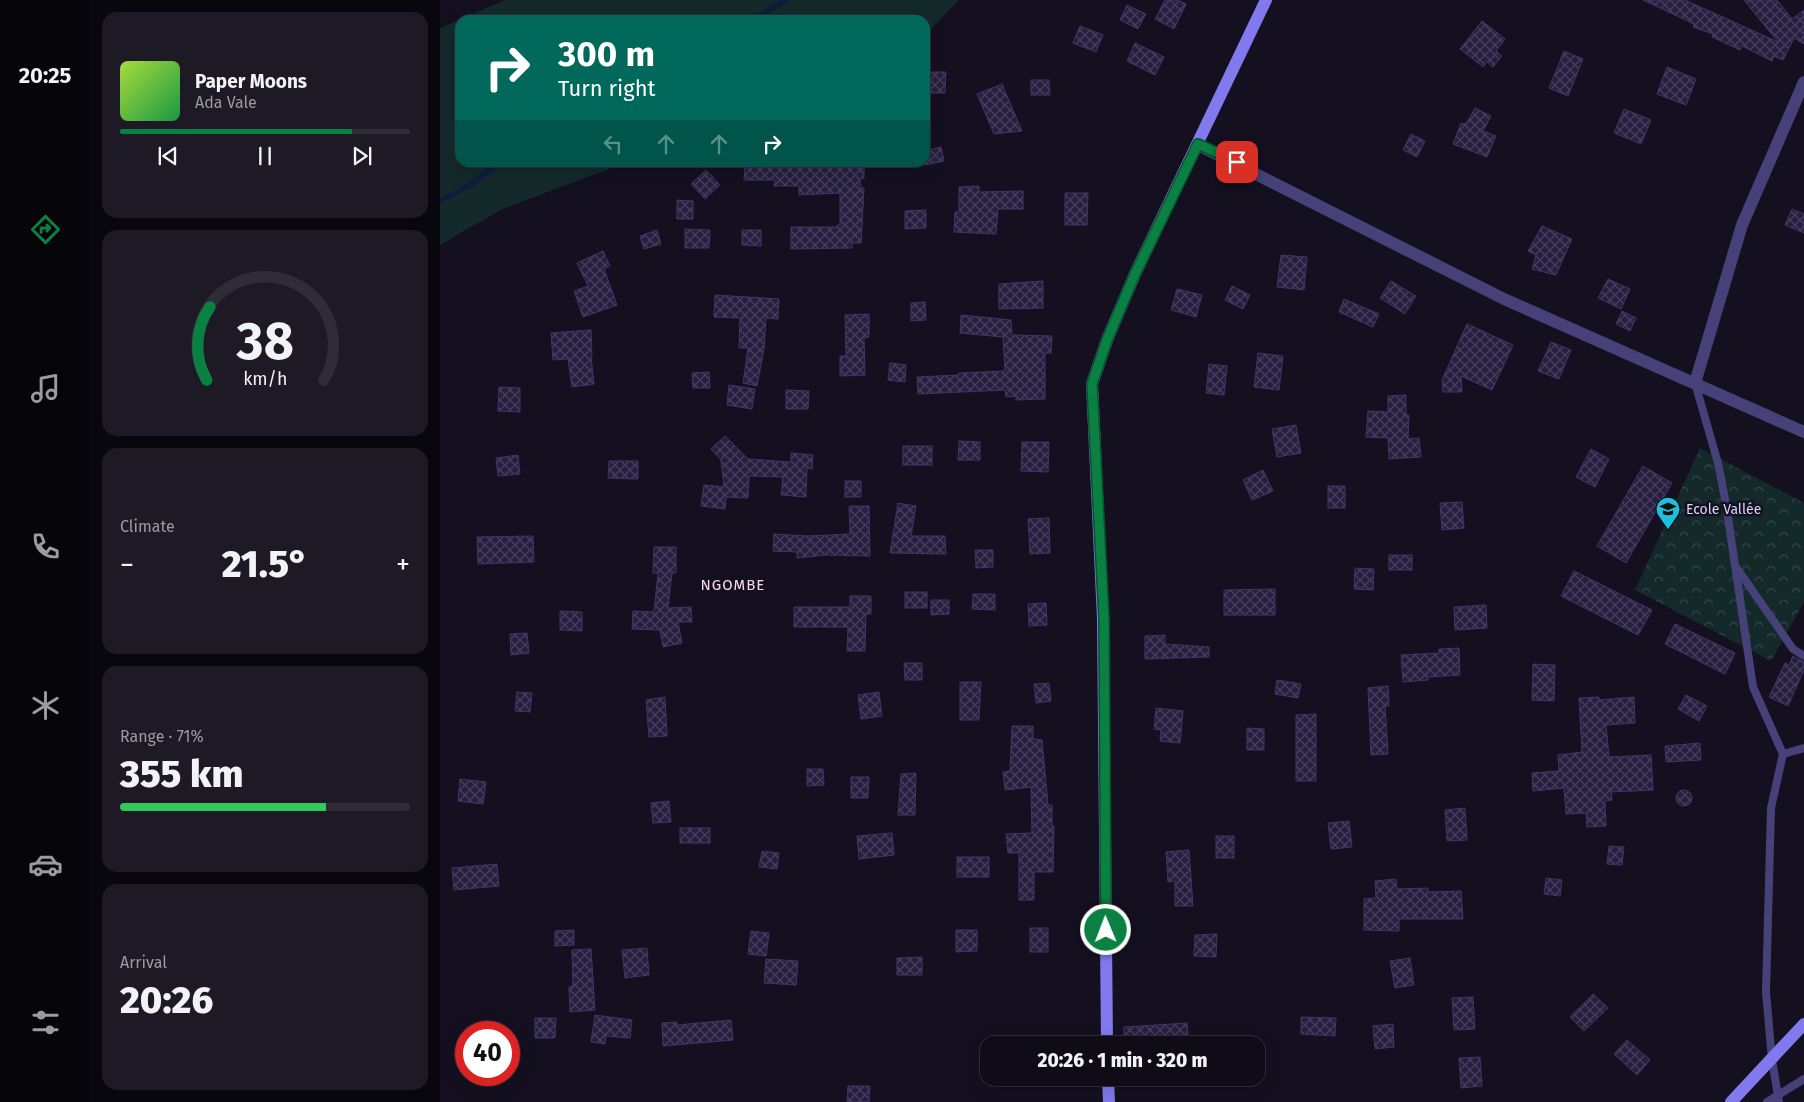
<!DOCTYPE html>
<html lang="en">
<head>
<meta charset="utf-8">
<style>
  body { margin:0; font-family:"Fira Sans",sans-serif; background:#1d1a25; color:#f1f3f6; height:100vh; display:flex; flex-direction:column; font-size:19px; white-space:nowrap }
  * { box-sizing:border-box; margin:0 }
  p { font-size:16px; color:#9b9ba2 }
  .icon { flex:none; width:28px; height:28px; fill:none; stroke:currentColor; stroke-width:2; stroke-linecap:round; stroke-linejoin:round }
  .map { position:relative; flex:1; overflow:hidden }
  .sheet { display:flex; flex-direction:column; gap:12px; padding:12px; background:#08070d; width:350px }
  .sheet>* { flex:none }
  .banner { position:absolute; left:15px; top:15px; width:475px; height:152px; border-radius:15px; box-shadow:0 5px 20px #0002,0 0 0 1px #2f2c37; background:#00695c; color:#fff; overflow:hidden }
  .speed { position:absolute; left:15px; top:1021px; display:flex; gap:10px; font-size:25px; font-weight:700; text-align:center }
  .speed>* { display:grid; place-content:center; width:65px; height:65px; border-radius:50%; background:#0f0c18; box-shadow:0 5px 20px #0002,0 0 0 1px #2f2c37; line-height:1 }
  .speed .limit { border:8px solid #d22; background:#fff; color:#111 }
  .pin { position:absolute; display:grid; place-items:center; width:42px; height:42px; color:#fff; margin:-21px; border-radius:10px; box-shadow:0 2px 8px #0006 }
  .me { position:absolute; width:55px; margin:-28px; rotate:359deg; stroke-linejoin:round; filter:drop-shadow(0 0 4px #0008) }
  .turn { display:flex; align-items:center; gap:18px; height:105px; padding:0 20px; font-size:22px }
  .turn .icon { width:65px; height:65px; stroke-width:2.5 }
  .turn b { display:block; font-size:35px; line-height:42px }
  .lanes { display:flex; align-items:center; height:48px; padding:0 20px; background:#0003; justify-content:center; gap:25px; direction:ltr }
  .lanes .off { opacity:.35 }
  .big { font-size:38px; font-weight:800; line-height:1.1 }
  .sheet .widget { flex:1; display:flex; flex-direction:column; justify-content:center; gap:8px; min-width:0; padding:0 18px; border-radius:15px; background:#1d1a25 }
  .sheet .dial { align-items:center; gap:0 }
  .dial svg { height:130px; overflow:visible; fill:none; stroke:#2f2c37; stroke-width:7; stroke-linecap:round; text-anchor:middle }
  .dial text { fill:#f1f3f6; stroke:none }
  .song { display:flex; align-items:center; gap:15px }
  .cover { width:60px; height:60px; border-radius:8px; background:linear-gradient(135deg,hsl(80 70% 55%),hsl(140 70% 35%)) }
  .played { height:5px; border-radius:2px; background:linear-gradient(90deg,#0b8043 80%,#2f2c37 80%) }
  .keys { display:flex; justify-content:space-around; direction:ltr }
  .heat { display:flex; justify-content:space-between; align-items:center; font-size:28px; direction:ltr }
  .charge { height:8px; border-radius:4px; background:linear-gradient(90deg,#34c759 71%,#2f2c37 0) }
  .trip { position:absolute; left:540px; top:1036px; width:285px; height:50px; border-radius:15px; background:#0f0c18; box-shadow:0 5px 20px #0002,0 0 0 1px #2f2c37; font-weight:800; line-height:50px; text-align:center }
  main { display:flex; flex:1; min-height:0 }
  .dock { display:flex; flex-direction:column; width:90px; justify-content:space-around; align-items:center; background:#06050a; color:#9b9ba2 }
  .dock .icon { width:35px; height:35px }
  .dock .selected { color:#0b8043 }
  .dock b { font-size:22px; color:#f1f3f6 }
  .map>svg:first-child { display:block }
  .grass { fill:#14292a }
  .park { fill:url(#park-crowns) }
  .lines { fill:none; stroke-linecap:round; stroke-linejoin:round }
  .stream { stroke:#101d3a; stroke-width:5.5 }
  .building { fill:url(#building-cross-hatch); stroke:#413468 }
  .lane { stroke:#464279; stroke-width:8 }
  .street { stroke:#464279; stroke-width:12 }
  .secondary { stroke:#8179ed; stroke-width:12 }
  .route-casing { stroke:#07532c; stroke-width:12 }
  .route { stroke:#0b8043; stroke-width:9 }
  .labels { text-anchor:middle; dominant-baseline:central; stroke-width:5; stroke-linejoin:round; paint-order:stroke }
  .poi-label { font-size:14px; fill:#dbd6f9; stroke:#141020; text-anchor:start }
  .neighbourhood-label { font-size:15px; letter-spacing:1px; fill:#fad7ec; stroke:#141020 }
</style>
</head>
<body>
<main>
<nav class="dock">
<b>20:25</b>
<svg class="icon selected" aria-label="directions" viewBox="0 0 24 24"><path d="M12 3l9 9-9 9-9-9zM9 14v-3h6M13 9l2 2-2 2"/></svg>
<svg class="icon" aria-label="music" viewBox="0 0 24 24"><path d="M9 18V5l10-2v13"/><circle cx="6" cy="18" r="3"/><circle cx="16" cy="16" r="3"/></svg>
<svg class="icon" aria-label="phone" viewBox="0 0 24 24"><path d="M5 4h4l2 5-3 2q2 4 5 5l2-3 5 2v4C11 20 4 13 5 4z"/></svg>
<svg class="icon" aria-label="climate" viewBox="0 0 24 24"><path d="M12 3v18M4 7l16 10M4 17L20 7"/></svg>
<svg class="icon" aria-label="car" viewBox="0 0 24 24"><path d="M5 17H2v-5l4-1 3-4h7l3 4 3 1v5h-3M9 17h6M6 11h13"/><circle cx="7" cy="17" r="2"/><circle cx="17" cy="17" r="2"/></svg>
<svg class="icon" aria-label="filters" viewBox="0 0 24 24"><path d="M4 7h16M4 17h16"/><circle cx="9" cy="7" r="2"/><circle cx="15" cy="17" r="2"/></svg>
</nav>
<section class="sheet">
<div class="widget">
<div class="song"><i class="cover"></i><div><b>Paper Moons</b><p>Ada Vale</p></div></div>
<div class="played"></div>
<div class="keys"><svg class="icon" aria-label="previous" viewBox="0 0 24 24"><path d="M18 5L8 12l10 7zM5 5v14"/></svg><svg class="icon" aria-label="pause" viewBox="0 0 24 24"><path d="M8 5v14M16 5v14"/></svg><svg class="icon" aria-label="next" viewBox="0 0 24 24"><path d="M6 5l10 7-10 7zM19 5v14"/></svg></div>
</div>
<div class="widget dial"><svg viewBox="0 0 100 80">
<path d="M14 69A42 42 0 1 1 86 69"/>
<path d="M14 69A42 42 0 0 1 16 24" stroke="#0b8043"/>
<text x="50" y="56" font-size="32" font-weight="700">38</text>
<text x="50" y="72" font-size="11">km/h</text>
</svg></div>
<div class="widget"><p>Climate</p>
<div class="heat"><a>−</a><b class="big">21.5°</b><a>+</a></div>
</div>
<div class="widget"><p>Range · 71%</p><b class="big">355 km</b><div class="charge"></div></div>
<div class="widget"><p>Arrival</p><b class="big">20:26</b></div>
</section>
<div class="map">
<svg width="1364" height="1102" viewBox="0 0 1364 1102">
  <defs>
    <pattern id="park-crowns" width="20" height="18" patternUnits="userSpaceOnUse" patternTransform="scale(1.25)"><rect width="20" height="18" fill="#14292a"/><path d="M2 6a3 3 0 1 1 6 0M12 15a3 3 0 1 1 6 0" fill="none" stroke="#36474a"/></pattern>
    <pattern id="building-cross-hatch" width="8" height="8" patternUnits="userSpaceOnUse" patternTransform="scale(1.25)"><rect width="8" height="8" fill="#271f3f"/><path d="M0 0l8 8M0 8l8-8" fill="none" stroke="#463f5c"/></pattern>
  </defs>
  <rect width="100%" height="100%" fill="#141020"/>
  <path class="grass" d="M 65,0 L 519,0 L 485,35 L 485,20 L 20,20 L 20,162 L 185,163 L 62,209 L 0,245 L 0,28 Z"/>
  <path class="park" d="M 1260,448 L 1364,503 L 1364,602 L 1331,661 L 1195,590 Z"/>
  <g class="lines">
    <g class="stream">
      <path d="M 313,20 L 346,0"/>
      <path d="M 0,201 L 32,184 L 59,162"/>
    </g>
  </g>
  <g class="building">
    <path d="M 725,0 L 737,0 L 746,4 L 734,29 L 715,19 Z"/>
    <path d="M 1203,0 L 1245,0 L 1338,42 L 1304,0 L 1337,0 L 1352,19 L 1364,10 L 1364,44 L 1354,38 L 1343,60 L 1334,56 L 1332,61 L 1302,46 L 1300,50 L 1272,37 L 1273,34 L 1253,27 L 1254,24 Z"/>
    <path d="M 687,5 L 706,14 L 698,29 L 680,20 Z"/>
    <path d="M 1042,21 L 1065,39 L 1056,51 L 1062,56 L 1053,67 L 1047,62 L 1043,67 L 1020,49 Z"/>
    <path d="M 640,26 L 663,35 L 656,52 L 633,43 Z"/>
    <path d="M 695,43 L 724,57 L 715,75 L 687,61 Z"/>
    <path d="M 1124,51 L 1143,59 L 1128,96 L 1109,88 Z"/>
    <path d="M 1227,67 L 1256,79 L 1246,105 L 1217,94 Z"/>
    <path d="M 485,72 L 506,72 L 505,93 L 485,93 Z"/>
    <path d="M 591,80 L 609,80 L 610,95 L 591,95 Z"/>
    <path d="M 562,84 L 582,131 L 554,134 L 537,94 Z"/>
    <path d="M 1035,108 L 1051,116 L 1043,131 L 1056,136 L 1047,157 L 1013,144 L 1021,123 L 1026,124 Z"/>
    <path d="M 1184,109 L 1211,120 L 1201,144 L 1174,133 Z"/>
    <path d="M 971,134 L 985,141 L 977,157 L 963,150 Z"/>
    <path d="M 501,147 L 504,161 L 485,165 L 485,151 Z"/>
    <path d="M 305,162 L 329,162 L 348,166 L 424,162 L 424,178 L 420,179 L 421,188 L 424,188 L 421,243 L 412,243 L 412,248 L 351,249 L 351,227 L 397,227 L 397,225 L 400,225 L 400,193 L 359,195 L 359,186 L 334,186 L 335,180 L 304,180 Z"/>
    <path d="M 266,170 L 280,185 L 265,199 L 251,184 Z"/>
    <path d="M 539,186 L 539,192 L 583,191 L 583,209 L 558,209 L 556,234 L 514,232 L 515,212 L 519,212 L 519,187 Z"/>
    <path d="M 625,193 L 648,193 L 647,225 L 625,225 Z"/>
    <path d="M 237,200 L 253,201 L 253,219 L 237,219 Z"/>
    <path d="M 1352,209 L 1364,214 L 1364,233 L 1345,225 Z"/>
    <path d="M 486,210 L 486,228 L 465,229 L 465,211 Z"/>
    <path d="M 1102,226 L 1132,239 L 1116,275 L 1092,269 L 1096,255 L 1088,251 Z"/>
    <path d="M 245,229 L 270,230 L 269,248 L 245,248 Z"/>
    <path d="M 217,230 L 221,244 L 204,249 L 200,236 Z"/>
    <path d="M 302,230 L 321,230 L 321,246 L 302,245 Z"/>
    <path d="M 163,251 L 170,266 L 164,269 L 177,305 L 143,317 L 134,291 L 148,286 L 137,263 Z"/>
    <path d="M 841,255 L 867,257 L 864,290 L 837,287 Z"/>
    <path d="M 1168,279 L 1190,289 L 1181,309 L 1158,298 Z"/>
    <path d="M 603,281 L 603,308 L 559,309 L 559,284 Z"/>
    <path d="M 951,281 L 976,296 L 965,314 L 940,298 Z"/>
    <path d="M 792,286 L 810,295 L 803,309 L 785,300 Z"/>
    <path d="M 737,289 L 762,295 L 756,317 L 731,310 Z"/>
    <path d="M 275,295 L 339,299 L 338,319 L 326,318 L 324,349 L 317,386 L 303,383 L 308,348 L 299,348 L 300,318 L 274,317 Z"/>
    <path d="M 904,299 L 939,314 L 933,327 L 899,312 Z"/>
    <path d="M 485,302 L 486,320 L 471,321 L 471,303 Z"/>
    <path d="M 1182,311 L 1196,318 L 1190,331 L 1176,324 Z"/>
    <path d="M 429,314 L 429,337 L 424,338 L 425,375 L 400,376 L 400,356 L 406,356 L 405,315 Z"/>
    <path d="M 521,315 L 571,320 L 572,335 L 612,336 L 611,353 L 605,353 L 605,399 L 576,400 L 576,396 L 566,397 L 565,390 L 478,394 L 477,377 L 519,375 L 519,373 L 565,371 L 563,337 L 520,333 Z"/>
    <path d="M 1027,324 L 1073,345 L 1052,390 L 1021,376 L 1022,392 L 1003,392 L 1002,380 Z"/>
    <path d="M 151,330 L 152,357 L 151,357 L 154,384 L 132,387 L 128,359 L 113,360 L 111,333 Z"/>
    <path d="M 1111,342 L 1131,350 L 1119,379 L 1098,371 Z"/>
    <path d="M 818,353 L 843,356 L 839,390 L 814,387 Z"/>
    <path d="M 450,363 L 466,365 L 465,382 L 448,380 Z"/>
    <path d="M 769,364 L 787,366 L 784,395 L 766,393 Z"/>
    <path d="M 269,372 L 270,388 L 253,388 L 252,373 Z"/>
    <path d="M 289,385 L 315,389 L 312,409 L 287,405 Z"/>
    <path d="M 59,387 L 80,388 L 80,412 L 58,411 Z"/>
    <path d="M 346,390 L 369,391 L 368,409 L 346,409 Z"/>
    <path d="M 966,395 L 966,415 L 969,415 L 968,439 L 979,438 L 981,457 L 949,459 L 948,438 L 926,437 L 928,411 L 948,412 L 948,396 Z"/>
    <path d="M 856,425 L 861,453 L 837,457 L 832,429 Z"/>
    <path d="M 285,436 L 308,459 L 351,462 L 351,453 L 373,455 L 372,469 L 367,468 L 366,497 L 341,495 L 343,477 L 309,476 L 308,498 L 286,497 L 285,509 L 261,506 L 264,485 L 284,487 L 281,460 L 271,449 Z"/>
    <path d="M 519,441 L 540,442 L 540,460 L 518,460 Z"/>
    <path d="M 582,442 L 609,442 L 608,472 L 581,471 Z"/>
    <rect x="463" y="446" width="29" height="19"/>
    <path d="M 1151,449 L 1169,459 L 1155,487 L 1136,477 Z"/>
    <path d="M 78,455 L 80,474 L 58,476 L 56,458 Z"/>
    <path d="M 169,461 L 198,461 L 198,479 L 168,478 Z"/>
    <path d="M 1203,466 L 1232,483 L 1186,563 L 1157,546 Z"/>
    <path d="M 823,470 L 833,491 L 812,500 L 803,480 Z"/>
    <rect x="405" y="481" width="16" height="16"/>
    <rect x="888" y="486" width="17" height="22"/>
    <path d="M 1022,502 L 1024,528 L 1002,530 L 1000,503 Z"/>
    <path d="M 458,503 L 476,506 L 471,536 L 505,536 L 506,554 L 450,553 Z"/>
    <path d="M 409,506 L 429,506 L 430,556 L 385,555 L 357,558 L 357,552 L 333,551 L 334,534 L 368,536 L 410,534 Z"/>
    <path d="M 609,518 L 610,553 L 590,554 L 588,519 Z"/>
    <path d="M 93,536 L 94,562 L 38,564 L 37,537 Z"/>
    <path d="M 214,547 L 236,547 L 236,573 L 232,573 L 228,608 L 251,607 L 252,622 L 238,622 L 242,643 L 223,647 L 220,630 L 192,629 L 193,611 L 214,612 L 218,573 L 213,573 Z"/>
    <path d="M 535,550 L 553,550 L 553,567 L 536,568 Z"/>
    <rect x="949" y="555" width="23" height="15"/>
    <path d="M 915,568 L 934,569 L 933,590 L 914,589 Z"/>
    <path d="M 1134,571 L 1212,610 L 1198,635 L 1121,596 Z"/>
    <path d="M 835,589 L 835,615 L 784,615 L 784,590 Z"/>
    <rect x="465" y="592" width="22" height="16"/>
    <path d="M 533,594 L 555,594 L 555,610 L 532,609 Z"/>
    <path d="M 410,596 L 431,596 L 431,614 L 426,614 L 425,651 L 407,651 L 408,627 L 354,627 L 354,607 L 410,607 Z"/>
    <path d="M 491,600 L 509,600 L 509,614 L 491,615 Z"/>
    <path d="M 606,603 L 607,625 L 589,626 L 588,604 Z"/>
    <path d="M 1046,605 L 1047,628 L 1015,630 L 1014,607 Z"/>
    <path d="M 120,611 L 142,612 L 142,631 L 120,630 Z"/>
    <path d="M 1235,624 L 1295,653 L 1285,674 L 1225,644 Z"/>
    <path d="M 87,633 L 89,653 L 71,655 L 70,634 Z"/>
    <path d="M 725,635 L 725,644 L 769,647 L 769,657 L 705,659 L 705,636 Z"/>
    <path d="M 1019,648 L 1020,675 L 988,677 L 988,680 L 963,682 L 961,655 L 999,653 L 999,649 Z"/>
    <path d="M 1353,656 L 1364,662 L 1364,670 L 1348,706 L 1329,697 L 1345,663 L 1349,665 Z"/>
    <path d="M 464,663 L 482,663 L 482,680 L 465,680 Z"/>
    <path d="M 1093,664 L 1115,665 L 1114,701 L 1092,700 Z"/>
    <path d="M 837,680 L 861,684 L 858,698 L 835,694 Z"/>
    <path d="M 520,682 L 541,682 L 539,720 L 520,720 Z"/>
    <path d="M 609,683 L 611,701 L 596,703 L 594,684 Z"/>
    <path d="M 948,686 L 949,706 L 945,706 L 948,754 L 931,755 L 928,688 Z"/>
    <path d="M 77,692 L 92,693 L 90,712 L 75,711 Z"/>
    <path d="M 439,692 L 442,716 L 421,719 L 418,695 Z"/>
    <path d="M 1246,695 L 1267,706 L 1259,721 L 1238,709 Z"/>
    <path d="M 225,697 L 227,736 L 209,737 L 206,700 Z"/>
    <path d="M 1159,697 L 1159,700 L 1194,697 L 1195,723 L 1166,725 L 1169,757 L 1211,755 L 1213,790 L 1171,792 L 1172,800 L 1165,801 L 1166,826 L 1147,827 L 1146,813 L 1126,814 L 1124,788 L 1093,791 L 1092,773 L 1119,771 L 1118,755 L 1142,752 L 1139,698 Z"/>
    <path d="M 716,708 L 743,711 L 740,743 L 720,741 L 721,730 L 714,729 Z"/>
    <path d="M 876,714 L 876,781 L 856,781 L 856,715 Z"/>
    <path d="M 572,726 L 593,726 L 593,739 L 602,740 L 608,805 L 612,805 L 612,826 L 614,826 L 613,872 L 594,872 L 594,900 L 579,900 L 579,853 L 568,853 L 566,834 L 592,833 L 591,787 L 565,790 L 563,772 L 570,771 Z"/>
    <path d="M 807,728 L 824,729 L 824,750 L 807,750 Z"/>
    <path d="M 1260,743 L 1261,760 L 1226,762 L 1225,746 Z"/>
    <path d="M 367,769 L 383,769 L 384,785 L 367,786 Z"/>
    <path d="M 476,773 L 475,815 L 458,815 L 461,774 Z"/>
    <path d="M 411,777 L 429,777 L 428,798 L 411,798 Z"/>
    <path d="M 20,779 L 46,782 L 43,804 L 18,801 Z"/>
    <circle cx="1244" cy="798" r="8"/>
    <path d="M 229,801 L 231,822 L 213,823 L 211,803 Z"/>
    <path d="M 1025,808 L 1027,840 L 1007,841 L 1005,810 Z"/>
    <path d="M 909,821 L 912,847 L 891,849 L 888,823 Z"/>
    <rect x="240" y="828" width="30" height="15"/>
    <path d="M 452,833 L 454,855 L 419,859 L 417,836 Z"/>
    <rect x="776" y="836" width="18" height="22"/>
    <path d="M 1169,846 L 1184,847 L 1182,865 L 1167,864 Z"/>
    <path d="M 749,850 L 753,906 L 735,906 L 735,881 L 728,882 L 726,852 Z"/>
    <path d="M 322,851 L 339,853 L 337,869 L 319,867 Z"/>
    <rect x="517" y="857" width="32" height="20"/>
    <path d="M 57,864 L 59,886 L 14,890 L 12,868 Z"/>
    <path d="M 1106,878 L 1122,880 L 1120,896 L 1104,894 Z"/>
    <path d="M 956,879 L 957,889 L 988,888 L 988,892 L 1021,891 L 1023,919 L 959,919 L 959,931 L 924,930 L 924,899 L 936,898 L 935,881 Z"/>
    <rect x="590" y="928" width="18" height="24"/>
    <path d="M 134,930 L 134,945 L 115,946 L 115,931 Z"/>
    <path d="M 516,930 L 537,930 L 537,951 L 516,952 Z"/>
    <path d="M 311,931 L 329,933 L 326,956 L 308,954 Z"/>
    <path d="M 777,934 L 776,957 L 754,956 L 755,935 Z"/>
    <path d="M 207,948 L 209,975 L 185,978 L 182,950 Z"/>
    <path d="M 151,949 L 155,1010 L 130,1012 L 129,987 L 133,986 L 132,950 Z"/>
    <path d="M 482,957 L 482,975 L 457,975 L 457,958 Z"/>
    <path d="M 970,958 L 974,985 L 955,988 L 950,961 Z"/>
    <path d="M 326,959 L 358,961 L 356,985 L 324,983 Z"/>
    <path d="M 1153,994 L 1168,1008 L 1144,1031 L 1130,1017 Z"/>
    <path d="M 1033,997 L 1035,1029 L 1014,1030 L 1012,998 Z"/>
    <path d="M 155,1015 L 192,1020 L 190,1038 L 166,1036 L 165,1044 L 151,1042 Z"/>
    <path d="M 861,1017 L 896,1018 L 895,1036 L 861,1034 Z"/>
    <path d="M 95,1018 L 116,1018 L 115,1038 L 95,1038 Z"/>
    <path d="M 291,1020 L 293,1040 L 223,1046 L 222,1023 L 237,1022 L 237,1025 Z"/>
    <path d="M 747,1023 L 749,1045 L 722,1045 L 722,1041 L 684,1041 L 684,1027 Z"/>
    <path d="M 953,1024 L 954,1047 L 935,1049 L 933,1026 Z"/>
    <path d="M 1187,1040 L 1210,1060 L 1197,1075 L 1174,1054 Z"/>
    <path d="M 1040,1057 L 1042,1086 L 1021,1088 L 1019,1058 Z"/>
    <path d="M 408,1086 L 430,1086 L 429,1102 L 407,1102 Z"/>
  </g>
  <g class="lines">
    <g class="lane">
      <path d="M 1255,383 L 1278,463 L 1286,504 L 1313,687 L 1343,754 L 1331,808 L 1326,992 L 1332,1060 L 1339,1102"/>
      <path d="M 1296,567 L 1353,649 L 1364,656"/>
      <path d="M 1343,754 L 1364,748"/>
      <path d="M 1327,1102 L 1364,1079"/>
    </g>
    <g class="street">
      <path d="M 758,145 L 1064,299 L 1364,432"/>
      <path d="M 1255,383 L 1302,225 L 1364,82"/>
    </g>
    <g class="secondary">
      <path d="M 667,1045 L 663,619 L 652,384 L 667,340 L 695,274 L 826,0"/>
      <path d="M 668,1078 L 669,1102"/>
      <path d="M 1291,1102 L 1364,1024"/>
    </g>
  </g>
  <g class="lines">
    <defs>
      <path id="route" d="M 666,930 L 664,619 L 652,384 L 667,340 L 695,274 L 758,144 L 797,162"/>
    </defs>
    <use href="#route" class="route-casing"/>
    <use href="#route" class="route"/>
  </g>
  <defs>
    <symbol id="school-pin" viewBox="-11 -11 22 30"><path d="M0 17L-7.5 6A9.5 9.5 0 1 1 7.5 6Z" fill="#1ec1dc" stroke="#141020"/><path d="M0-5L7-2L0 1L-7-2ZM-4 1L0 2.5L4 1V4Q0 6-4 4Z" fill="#111"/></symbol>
  </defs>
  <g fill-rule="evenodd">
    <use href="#school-pin" x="1214" y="495" width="28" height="38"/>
  </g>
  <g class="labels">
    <g class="poi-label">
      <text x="1246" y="509">Ecole Vallée</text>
    </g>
    <g class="neighbourhood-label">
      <text x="293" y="585">NGOMBE</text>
    </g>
  </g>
</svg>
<div class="speed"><div class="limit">40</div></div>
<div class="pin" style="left:797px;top:162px;background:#d93025"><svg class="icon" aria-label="arrive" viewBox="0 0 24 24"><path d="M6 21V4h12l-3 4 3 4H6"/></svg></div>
<svg class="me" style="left:666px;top:930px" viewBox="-20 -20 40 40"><circle r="17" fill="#0b8043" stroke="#fff" stroke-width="3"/><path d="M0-11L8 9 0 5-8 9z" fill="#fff"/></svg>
<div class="trip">20:26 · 1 min · 320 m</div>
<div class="banner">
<div class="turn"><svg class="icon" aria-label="right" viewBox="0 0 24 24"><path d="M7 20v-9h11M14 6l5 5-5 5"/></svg><div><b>300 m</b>Turn right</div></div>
<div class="lanes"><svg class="icon off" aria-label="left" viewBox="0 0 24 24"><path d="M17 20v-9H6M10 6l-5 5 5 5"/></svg><svg class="icon off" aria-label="ahead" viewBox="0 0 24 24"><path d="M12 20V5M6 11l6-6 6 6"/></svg><svg class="icon off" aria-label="ahead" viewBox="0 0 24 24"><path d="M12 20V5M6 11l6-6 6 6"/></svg><svg class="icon" aria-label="right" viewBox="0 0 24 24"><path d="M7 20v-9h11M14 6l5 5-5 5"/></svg></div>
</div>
</div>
</main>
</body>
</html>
